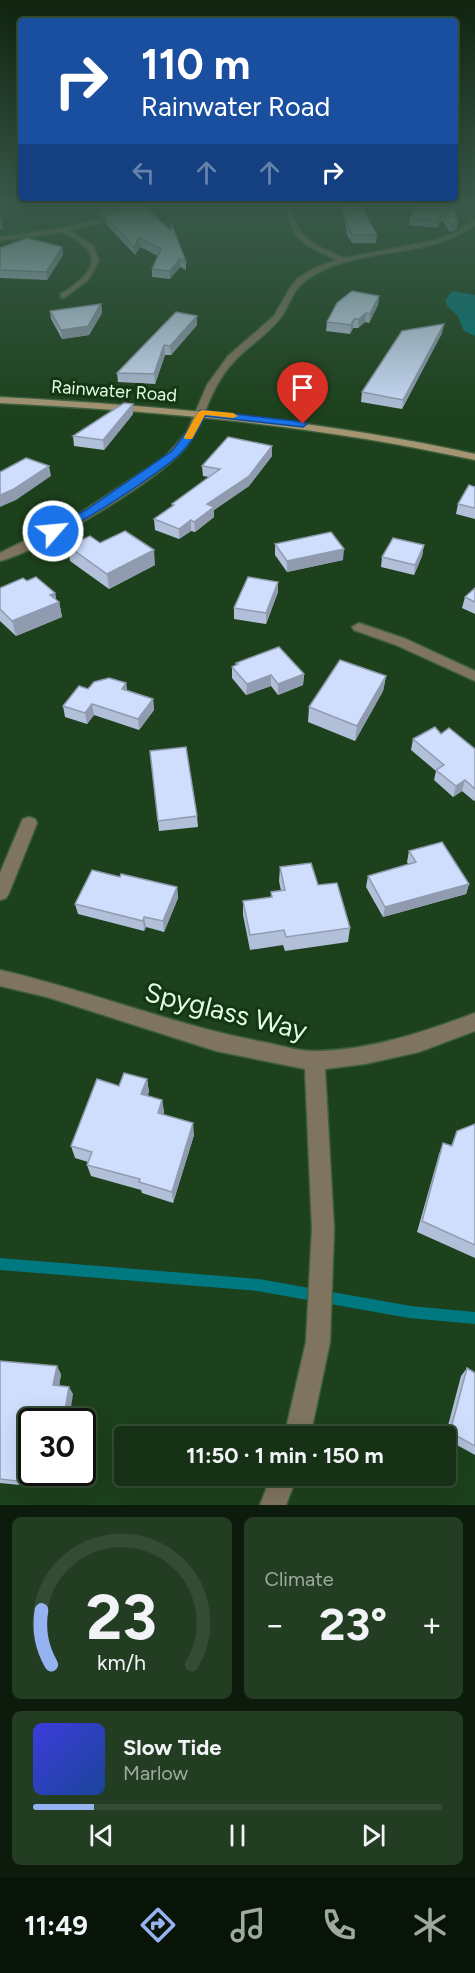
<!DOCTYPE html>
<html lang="en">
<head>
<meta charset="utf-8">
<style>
  body { margin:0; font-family:Figtree,sans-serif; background:#233d22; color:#f1f3f6; height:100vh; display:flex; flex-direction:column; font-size:22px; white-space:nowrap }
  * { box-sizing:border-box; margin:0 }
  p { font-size:20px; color:#9ea9a0 }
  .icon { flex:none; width:33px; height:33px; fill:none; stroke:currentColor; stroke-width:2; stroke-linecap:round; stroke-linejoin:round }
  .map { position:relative; height:1505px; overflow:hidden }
  .panel { display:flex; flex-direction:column; gap:12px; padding:12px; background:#0c1b0c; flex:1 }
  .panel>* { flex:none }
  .banner { position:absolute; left:18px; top:18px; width:440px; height:183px; border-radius:6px; box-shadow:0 6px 24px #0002,0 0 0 2px #354c34; background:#1a4fa0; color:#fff; overflow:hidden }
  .speed { position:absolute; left:18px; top:1408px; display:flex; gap:12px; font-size:30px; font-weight:700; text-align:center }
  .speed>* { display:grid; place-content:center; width:78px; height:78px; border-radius:50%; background:#163115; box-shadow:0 6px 24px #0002,0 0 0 2px #354c34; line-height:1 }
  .speed .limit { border:3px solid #111; border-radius:9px; background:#fff; color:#111 }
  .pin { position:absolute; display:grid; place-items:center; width:51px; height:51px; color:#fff; margin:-62px -26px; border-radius:50% 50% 50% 0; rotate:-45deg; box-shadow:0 0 6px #0007 }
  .pin .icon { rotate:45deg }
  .me { position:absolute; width:66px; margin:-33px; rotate:63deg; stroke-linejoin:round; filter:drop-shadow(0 0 4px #0008) }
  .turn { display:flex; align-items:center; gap:21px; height:126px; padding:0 24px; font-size:27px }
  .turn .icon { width:78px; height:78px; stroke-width:2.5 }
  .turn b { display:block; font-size:42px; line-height:51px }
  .lanes { display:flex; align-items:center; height:57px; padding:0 24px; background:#0003; justify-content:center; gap:30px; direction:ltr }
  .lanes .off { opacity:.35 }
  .big { font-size:45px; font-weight:700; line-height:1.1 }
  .panel .card { flex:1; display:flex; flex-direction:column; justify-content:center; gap:9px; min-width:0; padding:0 21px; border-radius:9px; background:#233d22 }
  .panel .dial { align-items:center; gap:0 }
  .dial svg { height:156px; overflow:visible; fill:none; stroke:#354c34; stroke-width:7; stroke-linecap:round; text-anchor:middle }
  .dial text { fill:#f1f3f6; stroke:none }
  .song { display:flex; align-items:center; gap:18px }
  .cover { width:72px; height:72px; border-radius:9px; background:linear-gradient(135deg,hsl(240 70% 55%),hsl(220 70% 35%)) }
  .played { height:6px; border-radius:3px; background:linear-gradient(90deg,#95b2f1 15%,#354c34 15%) }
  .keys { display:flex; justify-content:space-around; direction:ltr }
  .heat { display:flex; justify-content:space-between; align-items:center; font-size:33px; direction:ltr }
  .panel .tiles { flex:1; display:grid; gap:12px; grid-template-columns:1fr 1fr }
  .card:last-child { grid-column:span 2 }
  .trip { position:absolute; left:114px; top:1426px; width:342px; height:60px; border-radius:6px; background:#163115; box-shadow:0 6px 24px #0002,0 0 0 2px #354c34; font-weight:700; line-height:60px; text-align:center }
  .tabs { display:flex; height:96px; justify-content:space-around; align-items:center; background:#091408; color:#9ea9a0 }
  .tabs .icon { width:42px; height:42px }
  .tabs .current { color:#95b2f1 }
  .tabs b { font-size:27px; color:#f1f3f6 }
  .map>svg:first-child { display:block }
  .water { fill:#007880 }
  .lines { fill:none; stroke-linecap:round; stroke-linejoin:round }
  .stream { stroke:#007880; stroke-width:12 }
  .street-casing { stroke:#3d5f3c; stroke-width:3 }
  .secondary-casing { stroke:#3d5f3c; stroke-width:3 }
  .street { fill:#7f745f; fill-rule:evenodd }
  .secondary { fill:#a69573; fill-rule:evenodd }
  .wall { fill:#b1bfd9 }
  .shaded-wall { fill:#909bb0 }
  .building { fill:#cedefc; stroke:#909bb0; stroke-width:1.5 }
  .route { fill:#1a73e8; stroke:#114b97; stroke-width:1.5 }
  .slow { fill:#f59e0b }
  .labels { text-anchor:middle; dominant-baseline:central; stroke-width:6; stroke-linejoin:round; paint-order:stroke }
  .far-street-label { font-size:18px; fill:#e5fbe4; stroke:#123712 }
  .near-street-label { font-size:27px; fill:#e5fbe4; stroke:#123712 }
</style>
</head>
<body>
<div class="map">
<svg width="475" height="1505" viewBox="0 0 475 1505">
  <rect width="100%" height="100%" fill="#1d411c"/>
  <path class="water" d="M 452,291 L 475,295 L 475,336 L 463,330 L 458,316 L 448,307 L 445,301 Z"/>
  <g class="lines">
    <path class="stream" d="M 0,1264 L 258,1285 L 410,1312 L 475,1318"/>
    <defs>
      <g id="street">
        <path d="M 286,206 L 292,206 L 294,219 L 302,234 L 315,245 L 344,258 L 437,240 L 457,232 L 475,220 L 475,225 C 425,262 355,244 305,281 C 291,291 289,310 277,322 C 257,344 237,352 220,380 C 206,402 202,428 185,448 C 158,481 42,550 0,561 L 0,553 L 80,513 L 165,457 L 187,432 L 207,385 L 228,356 L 274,316 L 290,288 L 298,278 L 317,267 L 337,260 C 307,246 291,242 286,206 Z"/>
        <path d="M 116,216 L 118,219 L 69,230 L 93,246 L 99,261 L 88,280 L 64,298 L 61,298 L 61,294 C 73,287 101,268 89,251 C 83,242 71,237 62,232 L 0,241 L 0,237 L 53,230 Z"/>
        <path d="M 359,623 L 406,639 L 475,671 L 475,681 L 396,645 L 354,630 L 352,627 Z"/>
        <path d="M 29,817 L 35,819 L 37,823 L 9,893 L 6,898 L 0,900 L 0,873 L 21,823 L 23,819 Z"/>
        <path d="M 0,970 C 87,990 171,1024 258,1041 C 277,1044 298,1052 317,1051 C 371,1050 424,1032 475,1013 L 475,1031 L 419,1052 L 365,1064 L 325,1069 L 334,1229 L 330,1342 L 310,1437 L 284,1437 L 306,1342 L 312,1229 L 305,1069 L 216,1051 L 47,997 L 0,986 Z"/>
        <path d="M 271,1476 L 297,1476 L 286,1505 L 260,1505 Z"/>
      </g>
      <path id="secondary" d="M 0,397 C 162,406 316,419 475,454 L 475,460 C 316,425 162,411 0,403 Z"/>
    </defs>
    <use href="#street" class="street-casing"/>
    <use href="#secondary" class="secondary-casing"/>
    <use href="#street" class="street"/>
    <use href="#secondary" class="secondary"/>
  </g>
  <g class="wall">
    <path d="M 342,206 L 364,206 L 365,213 L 377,235 L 376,243 L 352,243 L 347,235 Z"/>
    <path d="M 413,206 L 453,206 L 457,229 L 450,232 L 442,220 L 437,228 L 409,225 L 410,218 L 415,211 Z"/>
    <path d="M 99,209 L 186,262 L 186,270 L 180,267 L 170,279 L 152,277 L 152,269 L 158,256 L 140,247 L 135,255 L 106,224 L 105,216 L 100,217 Z"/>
    <path d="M 62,247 L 63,255 L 47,280 L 0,278 L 0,248 Z"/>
    <path d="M 379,296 L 378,305 L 369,323 L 365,322 L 358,328 L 353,328 L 350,334 L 326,331 L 327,322 Z"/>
    <path d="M 101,304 L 102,313 L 89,335 L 62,339 L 51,319 L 50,311 Z"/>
    <path d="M 197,316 L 197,325 L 171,355 L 165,355 L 155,384 L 118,382 L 117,373 Z"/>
    <path d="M 442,333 L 402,409 L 361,402 L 362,392 Z"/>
    <path d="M 133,414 L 104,450 L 74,446 L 73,436 Z"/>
    <path d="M 272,446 L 272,456 L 249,486 L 214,510 L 214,517 L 195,532 L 191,531 L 179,539 L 155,530 L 154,519 L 172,506 L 172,504 L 209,477 L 203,476 L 202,466 Z"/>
    <path d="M 475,487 L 475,519 L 456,514 L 458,504 Z"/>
    <path d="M 275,544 L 343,560 L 287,572 L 275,555 Z"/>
    <path d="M 424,545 L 422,556 L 414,575 L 381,567 L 382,557 Z"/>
    <path d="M 68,546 L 155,565 L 109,589 L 70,561 Z"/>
    <path d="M 27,581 L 55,593 L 56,600 L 59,602 L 62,617 L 16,636 L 0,621 L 0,588 Z"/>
    <path d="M 278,582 L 278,592 L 266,624 L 234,619 L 234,608 Z"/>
    <path d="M 475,588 L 475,614 L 462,608 L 465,597 Z"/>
    <path d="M 236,663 L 304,674 L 303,685 L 278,695 L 271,686 L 246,695 L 232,678 L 232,667 L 236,665 Z"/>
    <path d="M 386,676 L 383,691 L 355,741 L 308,722 L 309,707 Z"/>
    <path d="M 126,683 L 127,690 L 153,699 L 154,710 L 139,730 L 94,715 L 87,724 L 65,717 L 63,706 L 88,689 Z"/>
    <path d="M 441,734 L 475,749 L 475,800 L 474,801 L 462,791 L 453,797 L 434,780 L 436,771 L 411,750 L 413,739 Z"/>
    <path d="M 150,751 L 197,816 L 198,827 L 159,831 Z"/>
    <path d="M 409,851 L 469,884 L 466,894 L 383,917 L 366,887 L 368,876 L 408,864 L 407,862 Z"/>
    <path d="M 280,867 L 318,885 L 350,928 L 348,942 L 285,951 L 283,945 L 250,950 L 243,915 L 243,901 L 271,897 L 271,892 L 281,891 L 279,881 Z"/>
    <path d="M 120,877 L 177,887 L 178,898 L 164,932 L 146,927 L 144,931 L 78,914 L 75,904 Z"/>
    <path d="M 147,1079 L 149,1092 L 147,1095 L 162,1100 L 164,1112 L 163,1115 L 194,1135 L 173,1203 L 142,1193 L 141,1190 L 91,1176 L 87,1165 L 88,1162 L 75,1158 L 71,1146 L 119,1086 Z"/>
    <path d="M 475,1124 L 475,1258 L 417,1232 L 439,1154 L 443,1143 L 451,1146 L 457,1131 Z"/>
    <path d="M 0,1361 L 61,1374 L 59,1386 L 73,1394 L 32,1422 L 40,1487 L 0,1483 Z"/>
    <path d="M 467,1368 L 475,1373 L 475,1455 L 446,1439 L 445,1437 L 461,1376 Z"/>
  </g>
  <g class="shaded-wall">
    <path d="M 117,207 L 118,215 L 100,217 L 99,209 Z"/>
    <path d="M 0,209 L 3,229 L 0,229 Z"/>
    <path d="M 443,213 L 442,220 L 437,228 L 438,221 Z"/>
    <path d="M 458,222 L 457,229 L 450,232 L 451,225 Z"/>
    <path d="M 139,238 L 140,247 L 135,255 L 134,247 Z"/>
    <path d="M 62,247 L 63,255 L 47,280 L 46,272 Z"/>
    <path d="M 180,259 L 180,267 L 170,279 L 170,271 Z"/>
    <path d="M 379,296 L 378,305 L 369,323 L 370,314 Z"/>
    <path d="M 101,304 L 102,313 L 89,335 L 62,339 L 61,330 Z"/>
    <path d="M 366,313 L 365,322 L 358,328 L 359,319 Z"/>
    <path d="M 197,316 L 197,325 L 171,355 L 170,346 Z"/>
    <path d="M 354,319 L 353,328 L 350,334 L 351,325 Z"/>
    <path d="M 444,324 L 442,333 L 402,409 L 403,400 Z"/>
    <path d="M 164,345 L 165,355 L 155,384 L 154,374 Z"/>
    <path d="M 133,404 L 133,414 L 104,450 L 103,440 Z"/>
    <path d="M 272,446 L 272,456 L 249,486 L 214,510 L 214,517 L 195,532 L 194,522 L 207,504 Z"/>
    <path d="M 49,466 L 51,476 L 16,500 L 0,507 L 0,495 Z"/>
    <path d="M 191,520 L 191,531 L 179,539 L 179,529 Z"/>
    <path d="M 424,545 L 422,556 L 414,575 L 415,565 Z"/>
    <path d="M 344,549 L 343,560 L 287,572 L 287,561 Z"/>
    <path d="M 154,550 L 155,565 L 109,589 L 107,574 Z"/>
    <path d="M 278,582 L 278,592 L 266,624 L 266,613 Z"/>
    <path d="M 55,593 L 57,604 L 59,602 L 62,617 L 16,636 L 12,621 L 50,595 Z"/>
    <path d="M 304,674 L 303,685 L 278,695 L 278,684 Z"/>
    <path d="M 271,675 L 271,686 L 246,695 L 247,684 Z"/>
    <path d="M 386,676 L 383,691 L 355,741 L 357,726 Z"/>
    <path d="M 126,683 L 127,694 L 122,689 Z"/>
    <path d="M 153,699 L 154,710 L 139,730 L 138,719 Z"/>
    <path d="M 92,704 L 94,715 L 87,724 L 85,713 Z"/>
    <path d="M 465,780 L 462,791 L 453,797 L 456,786 Z"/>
    <path d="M 469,884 L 466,894 L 383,917 L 385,907 Z"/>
    <path d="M 177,887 L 178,898 L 164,932 L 163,921 Z"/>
    <path d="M 144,917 L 146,927 L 144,931 L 143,921 Z"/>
    <path d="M 147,1079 L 149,1092 L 144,1106 L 141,1094 Z"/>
    <path d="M 162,1100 L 164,1112 L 160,1126 L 158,1113 Z"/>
    <path d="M 193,1123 L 194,1135 L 173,1203 L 172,1192 Z"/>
    <path d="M 57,1366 L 61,1374 L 58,1393 L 53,1385 Z"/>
    <path d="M 69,1387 L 73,1394 L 69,1422 L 63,1422 Z"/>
    <path d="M 36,1473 L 43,1473 L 40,1487 L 34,1483 Z"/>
  </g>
  <g class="building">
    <path d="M 107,206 L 144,206 L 170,230 L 172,225 L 186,262 L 180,259 L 170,271 L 152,269 L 161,249 L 139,238 L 134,247 L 105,216 L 118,213 L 117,207 L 99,209 Z"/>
    <path d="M 344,206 L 364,206 L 365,213 L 377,235 L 352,235 L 348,227 Z"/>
    <path d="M 417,206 L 453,206 L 458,222 L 451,225 L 443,213 L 438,221 L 410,218 L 417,207 Z"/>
    <path d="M 27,238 L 62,247 L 46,272 L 0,270 L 0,248 Z"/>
    <path d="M 352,291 L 379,296 L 370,314 L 366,313 L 359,319 L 354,319 L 351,325 L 327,322 L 337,303 Z"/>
    <path d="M 101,304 L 88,326 L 61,330 L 50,311 Z"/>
    <path d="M 176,312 L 197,316 L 170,346 L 164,345 L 154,374 L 117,373 Z"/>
    <path d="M 444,324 L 403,400 L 362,392 L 402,331 Z"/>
    <path d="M 124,403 L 133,404 L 103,440 L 73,436 Z"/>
    <path d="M 228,437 L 272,446 L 249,476 L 207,504 L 214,507 L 194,522 L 191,520 L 179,529 L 154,519 L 174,505 L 172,504 L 220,469 L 202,466 Z"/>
    <path d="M 26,458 L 49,466 L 14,489 L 0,495 L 0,472 Z"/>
    <path d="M 469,485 L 475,487 L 475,508 L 458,504 Z"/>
    <path d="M 125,531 L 154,550 L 107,574 L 68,546 L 90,536 L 100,543 Z"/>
    <path d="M 331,532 L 344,549 L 287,561 L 275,544 Z"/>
    <path d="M 393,538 L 424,545 L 415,565 L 382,557 Z"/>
    <path d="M 36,577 L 55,593 L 50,595 L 59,602 L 12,621 L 0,609 L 0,588 L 23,578 L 27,581 Z"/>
    <path d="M 248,577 L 278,582 L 266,613 L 234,608 Z"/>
    <path d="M 475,588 L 475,602 L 465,597 Z"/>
    <path d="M 279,647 L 304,674 L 278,684 L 271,675 L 247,684 L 232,667 L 238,664 L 236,663 Z"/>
    <path d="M 340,660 L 386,676 L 357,726 L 309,707 Z"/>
    <path d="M 109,678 L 126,683 L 122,689 L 153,699 L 138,719 L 92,704 L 85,713 L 63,706 L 79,686 L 88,689 L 94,682 Z"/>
    <path d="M 435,727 L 441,734 L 449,728 L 475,749 L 475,789 L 465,780 L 456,786 L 436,770 L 444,765 L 413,739 Z"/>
    <path d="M 186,747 L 197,816 L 158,821 L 150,751 Z"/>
    <path d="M 442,842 L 469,884 L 385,907 L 368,876 L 416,862 L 409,851 Z"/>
    <path d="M 311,863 L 318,885 L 337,883 L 350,928 L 286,937 L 284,930 L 250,935 L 243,901 L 272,897 L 271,892 L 285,890 L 280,867 Z"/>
    <path d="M 92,870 L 120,877 L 121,874 L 177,887 L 163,921 L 144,917 L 143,921 L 75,904 Z"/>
    <path d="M 124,1073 L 147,1079 L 141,1094 L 162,1100 L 158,1113 L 193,1123 L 172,1192 L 139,1182 L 140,1179 L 87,1165 L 92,1152 L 71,1146 L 97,1079 L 119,1086 Z"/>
    <path d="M 475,1124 L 475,1245 L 422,1221 L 443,1143 L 452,1146 L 457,1131 Z"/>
    <path d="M 0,1361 L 57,1366 L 53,1385 L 69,1387 L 63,1422 L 32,1422 L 32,1473 L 36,1473 L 34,1483 L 0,1479 Z"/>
    <path d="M 467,1368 L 475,1373 L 475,1446 L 450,1432 Z"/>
  </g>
  <linearGradient id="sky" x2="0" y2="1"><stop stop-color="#10240f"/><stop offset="0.49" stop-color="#3a5a4b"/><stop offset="1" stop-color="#3a5a4b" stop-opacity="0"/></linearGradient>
  <rect width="475" height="417" fill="url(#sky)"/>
  <path class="route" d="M 202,410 L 303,422 L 307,424 L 303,427 L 205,416 C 199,429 190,444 180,454 C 165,469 66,536 49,534 L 49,529 L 86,510 L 172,451 L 191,426 L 199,411 Z"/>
  <path class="slow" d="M 202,410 L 233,413 L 238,416 L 233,418 L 205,415 L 192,439 L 185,439 L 184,437 L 198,412 Z"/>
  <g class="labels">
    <g class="far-street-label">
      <text transform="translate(114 391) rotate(4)">Rainwater Road</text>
    </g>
    <g class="near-street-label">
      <text transform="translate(226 1011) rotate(14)">Spyglass Way</text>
    </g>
  </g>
</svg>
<div class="speed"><div class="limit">30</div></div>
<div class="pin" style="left:303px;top:424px;background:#d93025"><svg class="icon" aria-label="arrive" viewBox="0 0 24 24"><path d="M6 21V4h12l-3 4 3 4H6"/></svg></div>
<svg class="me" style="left:53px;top:531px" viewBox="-20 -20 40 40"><circle r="17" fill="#1a73e8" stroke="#fff" stroke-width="3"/><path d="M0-11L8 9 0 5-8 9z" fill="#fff"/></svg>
<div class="trip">11:50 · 1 min · 150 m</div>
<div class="banner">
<div class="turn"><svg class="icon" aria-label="right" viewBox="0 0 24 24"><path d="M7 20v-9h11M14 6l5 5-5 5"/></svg><div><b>110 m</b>Rainwater Road</div></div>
<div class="lanes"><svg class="icon off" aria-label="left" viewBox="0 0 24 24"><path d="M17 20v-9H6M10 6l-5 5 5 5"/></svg><svg class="icon off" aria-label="ahead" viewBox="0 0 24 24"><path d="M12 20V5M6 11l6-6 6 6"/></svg><svg class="icon off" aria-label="ahead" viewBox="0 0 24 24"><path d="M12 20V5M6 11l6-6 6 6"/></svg><svg class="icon" aria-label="right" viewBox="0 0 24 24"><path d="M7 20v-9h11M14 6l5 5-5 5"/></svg></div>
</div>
</div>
<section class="panel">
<div class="tiles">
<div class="card dial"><svg viewBox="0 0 100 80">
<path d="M14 69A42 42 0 1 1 86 69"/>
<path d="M14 69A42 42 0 0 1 9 41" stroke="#95b2f1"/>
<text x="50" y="56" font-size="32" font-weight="700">23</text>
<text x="50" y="72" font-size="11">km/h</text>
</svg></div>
<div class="card"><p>Climate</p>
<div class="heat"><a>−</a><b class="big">23°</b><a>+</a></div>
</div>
<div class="card">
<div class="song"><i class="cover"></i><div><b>Slow Tide</b><p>Marlow</p></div></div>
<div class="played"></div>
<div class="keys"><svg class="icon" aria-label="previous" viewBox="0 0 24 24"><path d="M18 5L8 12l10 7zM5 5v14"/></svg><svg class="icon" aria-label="pause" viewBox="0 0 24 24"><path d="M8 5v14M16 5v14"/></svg><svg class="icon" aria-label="next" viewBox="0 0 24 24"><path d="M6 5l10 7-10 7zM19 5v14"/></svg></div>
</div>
</div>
</section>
<nav class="tabs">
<b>11:49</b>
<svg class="icon current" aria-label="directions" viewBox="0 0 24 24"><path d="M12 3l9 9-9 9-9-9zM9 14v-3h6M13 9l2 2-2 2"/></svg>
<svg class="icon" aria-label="music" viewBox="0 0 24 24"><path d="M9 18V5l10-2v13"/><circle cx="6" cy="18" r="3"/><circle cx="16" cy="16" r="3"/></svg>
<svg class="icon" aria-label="phone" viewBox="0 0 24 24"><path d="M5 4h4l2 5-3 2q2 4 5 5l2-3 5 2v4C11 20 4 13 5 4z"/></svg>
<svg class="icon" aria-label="climate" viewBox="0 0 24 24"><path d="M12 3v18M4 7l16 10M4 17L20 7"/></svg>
</nav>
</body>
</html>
